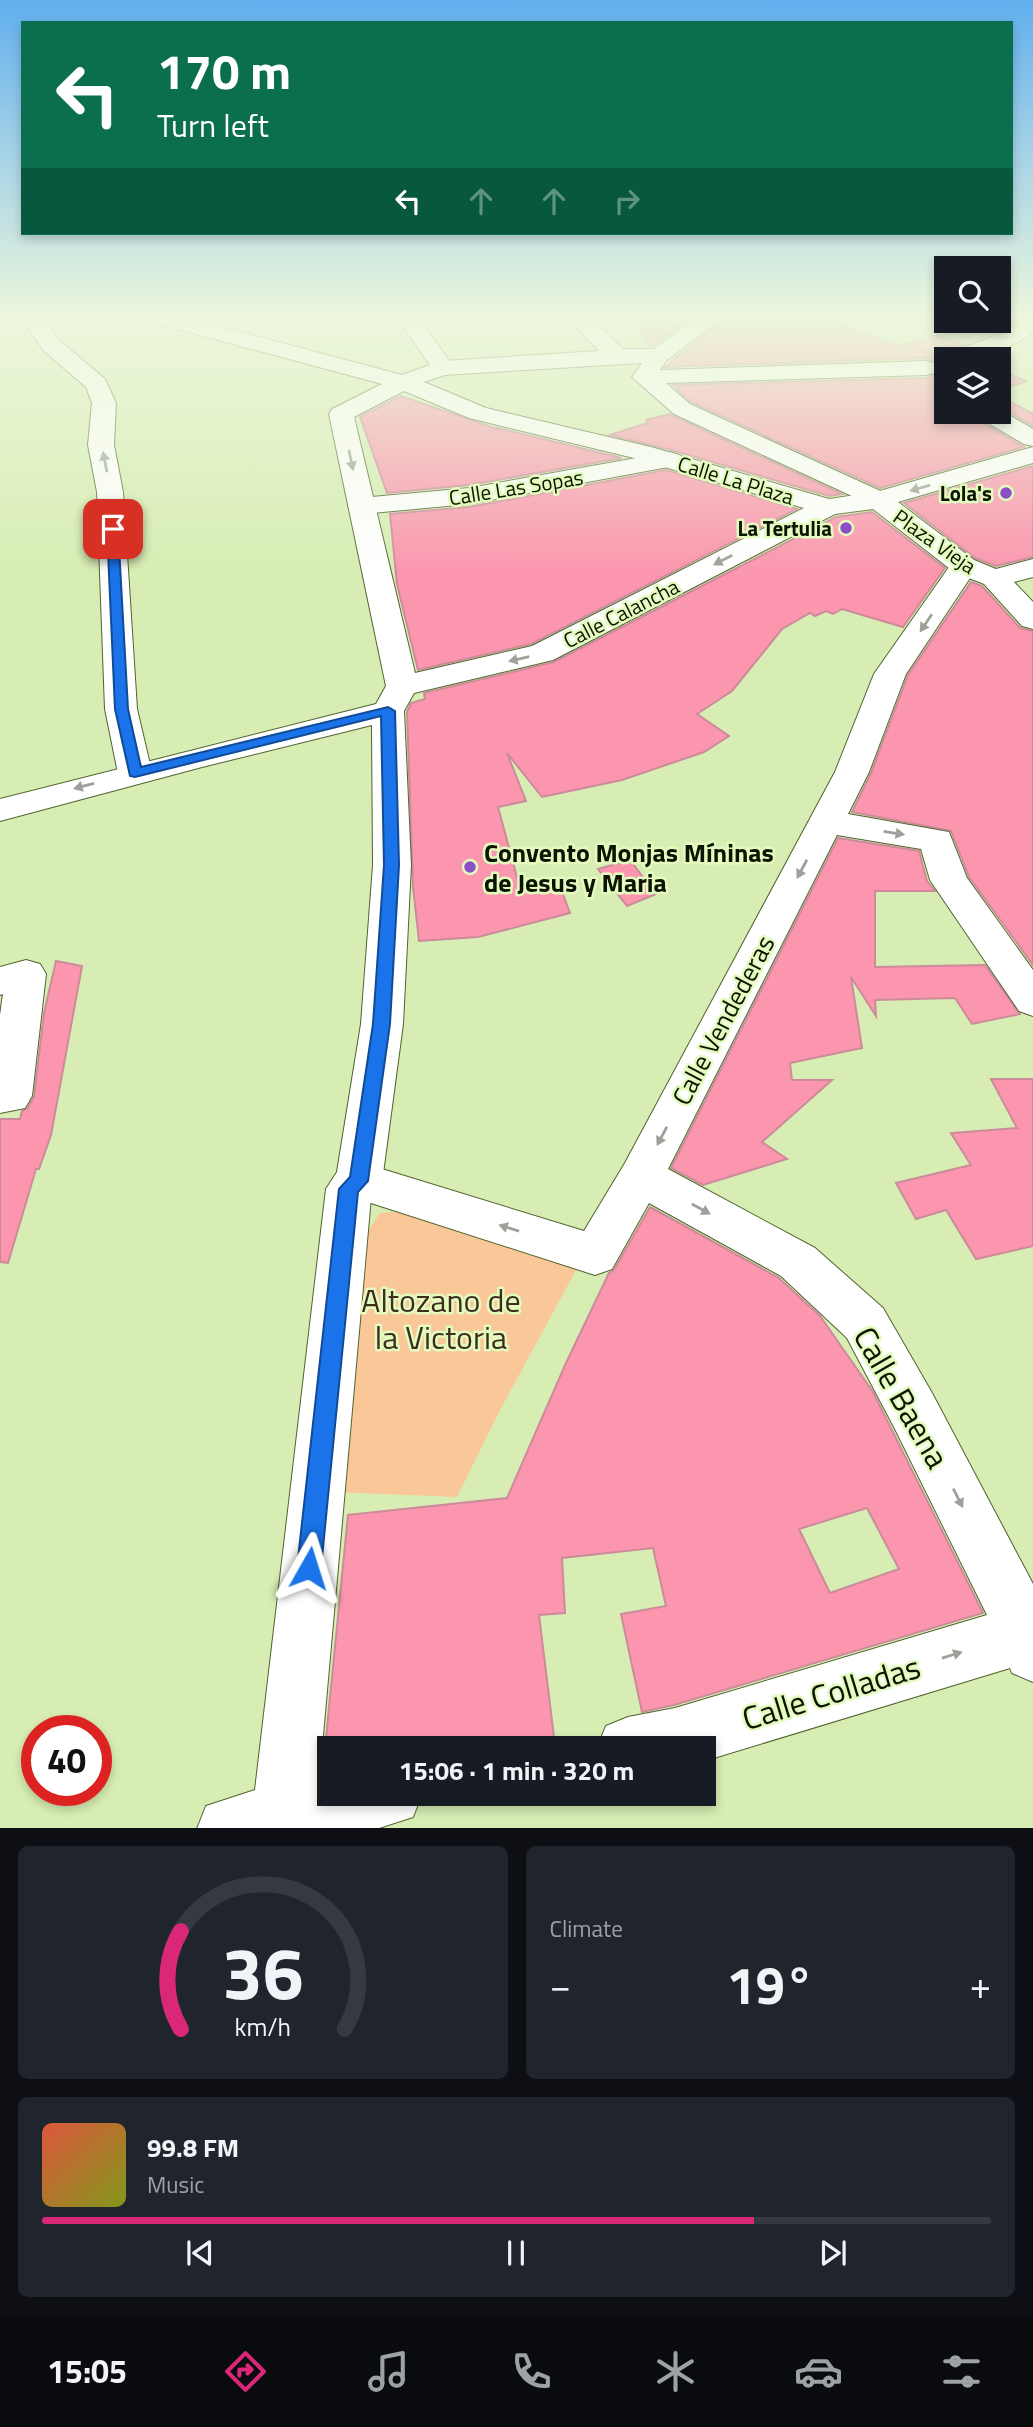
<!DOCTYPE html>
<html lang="en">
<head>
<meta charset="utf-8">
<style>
  body { margin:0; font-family:"Titillium Web",sans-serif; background:#20242c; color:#f1f3f6; height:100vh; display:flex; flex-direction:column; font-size:26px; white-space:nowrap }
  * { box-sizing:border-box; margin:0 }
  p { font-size:23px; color:#9ea1a6 }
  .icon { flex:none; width:38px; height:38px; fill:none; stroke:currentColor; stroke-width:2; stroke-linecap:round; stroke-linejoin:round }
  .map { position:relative; height:1828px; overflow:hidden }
  .side { display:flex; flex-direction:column; gap:18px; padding:18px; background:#0d0f14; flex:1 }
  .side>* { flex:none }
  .banner { position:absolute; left:21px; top:21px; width:992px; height:214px; border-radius:0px; box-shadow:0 4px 10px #0003; background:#0b6e4f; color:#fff; overflow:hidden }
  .tools { position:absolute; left:934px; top:256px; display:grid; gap:14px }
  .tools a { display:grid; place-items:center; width:77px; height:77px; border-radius:0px; background:#171b24; box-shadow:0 4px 10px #0003; font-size:35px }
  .speed { position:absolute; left:21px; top:1715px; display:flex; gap:14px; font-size:35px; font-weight:700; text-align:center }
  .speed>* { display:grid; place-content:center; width:91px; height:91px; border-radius:50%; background:#171b24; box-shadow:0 4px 10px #0003; line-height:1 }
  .speed .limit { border:10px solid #d22; background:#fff; color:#111 }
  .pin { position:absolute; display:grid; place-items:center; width:60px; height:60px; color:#fff; margin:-30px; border-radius:14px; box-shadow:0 4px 10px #0006 }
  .me { position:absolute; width:77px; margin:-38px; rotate:6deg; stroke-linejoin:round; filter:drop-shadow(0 0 5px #0008) }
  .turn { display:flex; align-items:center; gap:24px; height:147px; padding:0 21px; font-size:32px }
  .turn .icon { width:91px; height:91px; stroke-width:2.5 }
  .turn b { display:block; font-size:49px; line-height:60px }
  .lanes { display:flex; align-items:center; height:66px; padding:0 21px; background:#0003; justify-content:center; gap:35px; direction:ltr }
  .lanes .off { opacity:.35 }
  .big { font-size:52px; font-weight:700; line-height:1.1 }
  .side .tile { flex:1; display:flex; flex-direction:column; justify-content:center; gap:10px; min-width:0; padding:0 24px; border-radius:10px; background:#20242c }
  .side .dial { align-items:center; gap:0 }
  .dial svg { height:182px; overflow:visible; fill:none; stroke:#363941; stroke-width:7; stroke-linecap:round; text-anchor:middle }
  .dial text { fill:#f1f3f6; stroke:none }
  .song { display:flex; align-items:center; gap:21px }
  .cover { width:84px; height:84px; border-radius:10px; background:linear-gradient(135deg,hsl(10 70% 55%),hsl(70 70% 35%)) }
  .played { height:7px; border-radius:4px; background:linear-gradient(90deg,#db2777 75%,#363941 75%) }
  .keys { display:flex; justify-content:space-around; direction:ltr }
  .heat { display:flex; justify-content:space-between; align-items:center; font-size:38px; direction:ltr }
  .side .tiles { flex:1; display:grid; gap:18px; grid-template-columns:1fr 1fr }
  .tile:last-child { grid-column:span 2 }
  .trip { position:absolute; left:317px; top:1736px; width:399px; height:70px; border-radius:0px; background:#171b24; box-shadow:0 4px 10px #0003; font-weight:700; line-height:70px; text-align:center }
  .menu { display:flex; height:112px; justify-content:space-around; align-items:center; background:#090b0e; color:#9ea1a6 }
  .menu .icon { width:49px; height:49px }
  .menu .active { color:#db2777 }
  .menu b { font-size:32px; color:#f1f3f6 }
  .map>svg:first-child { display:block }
  .green { fill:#f9c798 }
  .building { fill:#fb96ae; stroke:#cc8b9a; stroke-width:2; fill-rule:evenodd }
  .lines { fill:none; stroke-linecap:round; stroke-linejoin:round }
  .street-casing { stroke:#51632e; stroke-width:2 }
  .secondary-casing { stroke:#51632e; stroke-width:2 }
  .street { fill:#fff; fill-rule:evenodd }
  .secondary { fill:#fff; fill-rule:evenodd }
  .oneway { fill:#9ea19a }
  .route { fill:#1a73e8; stroke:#114b97; stroke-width:2 }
  .poi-dot { fill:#8c4fc6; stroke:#e4fbc0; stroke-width:2.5 }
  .labels { text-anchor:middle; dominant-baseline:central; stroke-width:5; stroke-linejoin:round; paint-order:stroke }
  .far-street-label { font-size:21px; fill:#0d1402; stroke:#e4fbc0 }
  .far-poi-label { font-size:21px; font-weight:bold; fill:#0d1402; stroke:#e4fbc0; text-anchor:end }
  .poi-label { font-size:26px; font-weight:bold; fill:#0d1402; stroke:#e4fbc0; text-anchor:start }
  .street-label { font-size:26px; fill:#0d1402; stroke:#e4fbc0 }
  .near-park-label { font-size:32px; fill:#3e2d1c; stroke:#e4fbc0 }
  .near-street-label { font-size:32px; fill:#0d1402; stroke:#e4fbc0 }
</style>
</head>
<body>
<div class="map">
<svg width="1033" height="1829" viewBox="0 0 1033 1829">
  <rect width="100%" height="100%" fill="#d7edb3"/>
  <g class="green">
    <path d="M 463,318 L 574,318 L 475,332 Z"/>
    <path d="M 418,1210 L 580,1263 L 500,1410 L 457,1497 L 332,1492 L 352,1254 L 380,1213 Z"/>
  </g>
  <g class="building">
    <path d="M 636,318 L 692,318 L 652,346 L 648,346 Z"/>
    <path d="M 725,318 L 827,318 L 897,346 L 937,335 L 962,345 L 944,352 L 940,358 L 947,367 L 947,411 L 971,411 L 975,418 L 1024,447 L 880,488 L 691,402 L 673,385 L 926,378 L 936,374 L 939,369 L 936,362 L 926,358 L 665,367 Z"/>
    <path d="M 999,370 L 1026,381 L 999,391 Z"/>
    <path d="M 401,396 L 500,430 L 498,428 L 622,458 L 469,485 L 387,493 L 360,417 Z"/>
    <path d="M 999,396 L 1033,414 L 1033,426 L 999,406 Z"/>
    <path d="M 670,414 L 673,416 L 842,494 L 829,496 L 671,450 L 610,435 L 648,423 L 646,420 Z"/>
    <path d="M 1033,466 L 1033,557 L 996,566 L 975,558 L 904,503 Z"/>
    <path d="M 666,470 L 797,509 L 531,644 L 418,670 L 397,584 L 390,514 L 469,507 Z"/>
    <path d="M 872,512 L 945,568 L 903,627 L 842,609 L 833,614 L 826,611 L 815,616 L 810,613 L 782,629 L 732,691 L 697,714 L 729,736 L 704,752 L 622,780 L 542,797 L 507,753 L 526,801 L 498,807 L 521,892 L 558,881 L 570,913 L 478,937 L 419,941 L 413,887 L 407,712 L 411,703 L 425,699 L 424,693 L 554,662 L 836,517 Z"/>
    <path d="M 971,582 L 982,586 L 1020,628 L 1033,631 L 1033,965 L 969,877 L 951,831 L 852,812 L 871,773 L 908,675 Z"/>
    <path d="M 838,838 L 919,851 L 927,881 L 935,891 L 875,891 L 875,967 L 985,965 L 1020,1014 L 972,1024 L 955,998 L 875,1000 L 876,1016 L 851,977 L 862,1048 L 790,1063 L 792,1080 L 832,1080 L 762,1142 L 787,1159 L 703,1185 L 671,1168 Z"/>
    <path d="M 630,860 L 656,894 L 627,906 L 598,869 Z"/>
    <path d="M 56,961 L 82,966 L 51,1135 L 39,1169 L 36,1169 L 8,1263 L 0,1262 L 0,1119 L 20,1119 L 22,1111 L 27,1109 L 34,1097 L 44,1013 Z"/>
    <path d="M 991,1079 L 1033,1079 L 1033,1246 L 976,1259 L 946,1210 L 916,1219 L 896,1183 L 971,1165 L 951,1133 L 1017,1128 Z"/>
    <path d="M 650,1207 L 779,1278 L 820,1316 L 873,1392 L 983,1613 L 674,1705 L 642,1712 L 621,1614 L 666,1606 L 653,1548 L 562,1558 L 565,1613 L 539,1615 L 554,1737 L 502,1748 L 325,1748 L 348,1515 L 507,1498 L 566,1363 L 609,1273 L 614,1270 ZM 867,1508 L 899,1569 L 830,1593 L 799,1529 Z"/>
  </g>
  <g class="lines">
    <defs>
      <g id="street">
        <path d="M 21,318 L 43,318 L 60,341 L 105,379 L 116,403 L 114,445 L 123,492 L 137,709 L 152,773 L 147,780 L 135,783 L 123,780 L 118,773 L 105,709 L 97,492 L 88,445 L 92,403 L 86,387 L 44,351 Z"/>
        <path d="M 567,318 L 590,318 L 623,349 L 653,349 L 697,318 L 722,318 L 666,361 L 660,370 L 926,361 L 934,363 L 937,368 L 934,373 L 926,375 L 666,383 L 690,404 L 887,494 L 891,500 L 887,506 L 878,508 L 674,414 L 632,377 L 642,363 L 443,375 L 435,373 L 432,368 L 435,363 L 443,361 L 599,351 Z"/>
        <path d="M 1033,318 L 1033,333 C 1005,351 980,359 947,359 L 947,364 L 942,359 L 945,354 L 1001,334 L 1025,319 Z"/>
        <path d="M 999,409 L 1033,429 L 1033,446 L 1024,444 L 976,416 L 973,411 Z"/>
        <path d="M 670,452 L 679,455 L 683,460 L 679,465 L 469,504 L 361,514 L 352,512 L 348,506 L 352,500 L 361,498 L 469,488 Z"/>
        <path d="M 964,557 L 974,560 L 978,566 L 906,674 L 869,772 L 848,814 L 949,832 L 967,878 L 1033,970 L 1033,1016 L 1019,1011 L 930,880 L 921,849 L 837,835 L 668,1169 L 815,1248 L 883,1308 L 932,1393 L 1033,1584 L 1033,1682 L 1012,1673 L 1010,1668 L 704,1761 L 704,1748 L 597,1748 L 606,1726 L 628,1717 L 675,1708 L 987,1615 L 894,1427 L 847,1338 L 781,1276 L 649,1203 L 612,1269 L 595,1275 L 343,1194 L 336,1181 L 343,1168 L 359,1162 L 584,1231 L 625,1163 L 835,772 L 874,674 L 954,560 Z"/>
        <path d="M 26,960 L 40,964 L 46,974 L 32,1096 L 25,1108 L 0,1113 L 0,1015 L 3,994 L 0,995 L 0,967 Z"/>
        <path d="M 329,1773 L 329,1794 L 422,1794 L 413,1817 L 376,1829 L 258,1829 L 252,1814 L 261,1791 L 284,1782 Z"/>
      </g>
      <path id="secondary" d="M 152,318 L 188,318 L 402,375 L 430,365 L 397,318 L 419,318 L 454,368 L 451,373 L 424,382 L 486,408 L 651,447 L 829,499 L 876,492 L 1033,447 L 1033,463 L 898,502 L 974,560 L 996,569 L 1033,559 L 1033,577 L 1014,582 L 1033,602 L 1033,629 L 1022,626 L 984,584 L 954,572 L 873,509 L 835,514 L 553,660 L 414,693 L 404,711 L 411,865 L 403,1024 L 382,1181 L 371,1197 L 316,1814 L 312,1829 L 197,1829 L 206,1806 L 255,1790 L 326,1189 L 337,1172 L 361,1024 L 373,865 L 372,725 L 202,767 L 0,821 L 0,799 L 376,704 L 386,686 L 329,414 L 332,409 L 382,384 L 155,323 ZM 404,391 L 469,418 L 634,458 L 804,508 L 532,646 L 415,673 L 354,417 Z"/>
    </defs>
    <use href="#street" class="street-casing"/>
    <use href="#secondary" class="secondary-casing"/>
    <use href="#street" class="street"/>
    <use href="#secondary" class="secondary"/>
  </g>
  <defs><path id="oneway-solid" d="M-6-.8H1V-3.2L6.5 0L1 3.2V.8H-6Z" transform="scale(1.75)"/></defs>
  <g class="oneway">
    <use href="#oneway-solid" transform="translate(351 460) rotate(78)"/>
    <use href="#oneway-solid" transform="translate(105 462) rotate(-101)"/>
    <use href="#oneway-solid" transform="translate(920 488) rotate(164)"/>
    <use href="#oneway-solid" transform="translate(723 560) rotate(153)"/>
    <use href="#oneway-solid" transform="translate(926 623) rotate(124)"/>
    <use href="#oneway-solid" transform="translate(519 659) rotate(167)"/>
    <use href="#oneway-solid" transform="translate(84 786) rotate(165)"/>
    <use href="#oneway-solid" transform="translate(894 833) rotate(9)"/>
    <use href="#oneway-solid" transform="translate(802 869) rotate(118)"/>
    <use href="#oneway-solid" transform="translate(662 1136) rotate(118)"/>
    <use href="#oneway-solid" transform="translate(701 1209) rotate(29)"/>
    <use href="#oneway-solid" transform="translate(509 1228) rotate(-163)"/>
    <use href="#oneway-solid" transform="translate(958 1498) rotate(63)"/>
    <use href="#oneway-solid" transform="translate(952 1655) rotate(-17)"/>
  </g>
  <linearGradient id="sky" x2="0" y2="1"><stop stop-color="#61afee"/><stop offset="0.55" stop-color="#edf7dd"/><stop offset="1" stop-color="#edf7dd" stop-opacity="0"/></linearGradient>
  <rect width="1033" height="574" fill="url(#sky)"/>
  <path class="route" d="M 113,525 L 118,529 L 128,709 L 141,767 L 388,707 L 395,711 L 399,865 L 390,1024 L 368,1181 L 358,1192 L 321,1568 L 318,1577 L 309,1580 L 301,1577 L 297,1568 L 339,1189 L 350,1177 L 373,1024 L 384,865 L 381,716 L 135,777 L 130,776 L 115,709 L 107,529 Z"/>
  <g class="poi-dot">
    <circle cx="1006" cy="493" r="7"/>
    <circle cx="846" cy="528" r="7"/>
    <circle cx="470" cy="867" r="7"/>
  </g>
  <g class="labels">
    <g class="far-street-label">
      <text transform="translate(736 480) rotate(17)">Calle La Plaza</text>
      <text transform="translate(516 487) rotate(-9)">Calle Las Sopas</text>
      <text transform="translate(935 541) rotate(35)">Plaza Vieja</text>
      <text transform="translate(621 613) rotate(-27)">Calle Calancha</text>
    </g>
    <g class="far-poi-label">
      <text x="992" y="493">Lola's</text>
      <text x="832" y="528">La Tertulia</text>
    </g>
    <g class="poi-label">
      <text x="484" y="852">Convento Monjas Míninas<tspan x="484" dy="30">de Jesus y Maria</tspan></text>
    </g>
    <g class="street-label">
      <text transform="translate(723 1020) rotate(-62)">Calle Vendederas</text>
    </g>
    <g class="near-park-label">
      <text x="441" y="1300">Altozano de<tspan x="441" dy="37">la Victoria</tspan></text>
    </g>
    <g class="near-street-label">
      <text transform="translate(902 1397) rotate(60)">Calle Baena</text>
      <text transform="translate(831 1692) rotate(-17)">Calle Colladas</text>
    </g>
  </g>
</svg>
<div class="tools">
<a><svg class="icon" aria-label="search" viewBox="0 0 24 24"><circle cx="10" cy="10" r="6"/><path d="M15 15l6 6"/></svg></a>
<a><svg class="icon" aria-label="layers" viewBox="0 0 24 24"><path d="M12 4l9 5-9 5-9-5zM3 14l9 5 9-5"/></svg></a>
</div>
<div class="speed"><div class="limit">40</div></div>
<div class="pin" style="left:113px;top:529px;background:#d93025"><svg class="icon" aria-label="arrive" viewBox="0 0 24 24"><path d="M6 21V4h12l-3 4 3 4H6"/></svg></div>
<svg class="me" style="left:309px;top:1568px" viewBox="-20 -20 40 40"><path d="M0-17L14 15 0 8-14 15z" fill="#1a73e8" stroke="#fff" stroke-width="4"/></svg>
<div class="trip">15:06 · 1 min · 320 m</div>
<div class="banner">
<div class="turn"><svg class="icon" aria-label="left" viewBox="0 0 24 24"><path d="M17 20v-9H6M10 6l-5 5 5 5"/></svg><div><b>170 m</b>Turn left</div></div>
<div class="lanes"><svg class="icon" aria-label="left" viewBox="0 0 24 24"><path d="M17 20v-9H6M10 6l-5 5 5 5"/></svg><svg class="icon off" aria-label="ahead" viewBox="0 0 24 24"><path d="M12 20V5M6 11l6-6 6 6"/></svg><svg class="icon off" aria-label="ahead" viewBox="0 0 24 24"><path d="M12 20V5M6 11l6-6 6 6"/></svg><svg class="icon off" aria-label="right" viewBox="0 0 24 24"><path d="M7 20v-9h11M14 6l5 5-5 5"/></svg></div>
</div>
</div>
<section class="side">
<div class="tiles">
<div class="tile dial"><svg viewBox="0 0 100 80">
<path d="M14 69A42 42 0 1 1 86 69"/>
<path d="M14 69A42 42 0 0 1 14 26" stroke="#db2777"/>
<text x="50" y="56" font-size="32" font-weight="700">36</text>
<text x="50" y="72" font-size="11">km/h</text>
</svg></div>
<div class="tile"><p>Climate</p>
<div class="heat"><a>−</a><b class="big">19°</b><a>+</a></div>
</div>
<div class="tile">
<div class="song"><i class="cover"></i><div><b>99.8 FM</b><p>Music</p></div></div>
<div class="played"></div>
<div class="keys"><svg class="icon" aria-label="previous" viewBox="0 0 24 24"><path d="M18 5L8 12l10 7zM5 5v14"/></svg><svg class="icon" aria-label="pause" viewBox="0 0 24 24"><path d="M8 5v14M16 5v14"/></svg><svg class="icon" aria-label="next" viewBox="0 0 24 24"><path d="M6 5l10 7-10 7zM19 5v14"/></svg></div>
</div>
</div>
</section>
<nav class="menu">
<b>15:05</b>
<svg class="icon active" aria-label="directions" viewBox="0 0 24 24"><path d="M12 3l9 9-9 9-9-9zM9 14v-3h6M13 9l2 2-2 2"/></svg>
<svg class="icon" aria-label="music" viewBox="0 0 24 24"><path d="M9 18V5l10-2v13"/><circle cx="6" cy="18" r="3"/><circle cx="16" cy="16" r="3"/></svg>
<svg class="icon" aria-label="phone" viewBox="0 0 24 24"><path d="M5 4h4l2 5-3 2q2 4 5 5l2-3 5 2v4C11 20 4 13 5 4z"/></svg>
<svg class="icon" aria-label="climate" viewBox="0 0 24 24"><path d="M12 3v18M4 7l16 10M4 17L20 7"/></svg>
<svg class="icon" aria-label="car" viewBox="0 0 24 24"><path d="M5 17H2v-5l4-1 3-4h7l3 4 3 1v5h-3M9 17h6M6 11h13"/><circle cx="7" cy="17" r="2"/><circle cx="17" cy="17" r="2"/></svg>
<svg class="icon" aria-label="filters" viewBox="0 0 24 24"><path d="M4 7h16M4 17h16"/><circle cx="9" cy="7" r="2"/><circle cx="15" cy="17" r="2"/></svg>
</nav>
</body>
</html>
